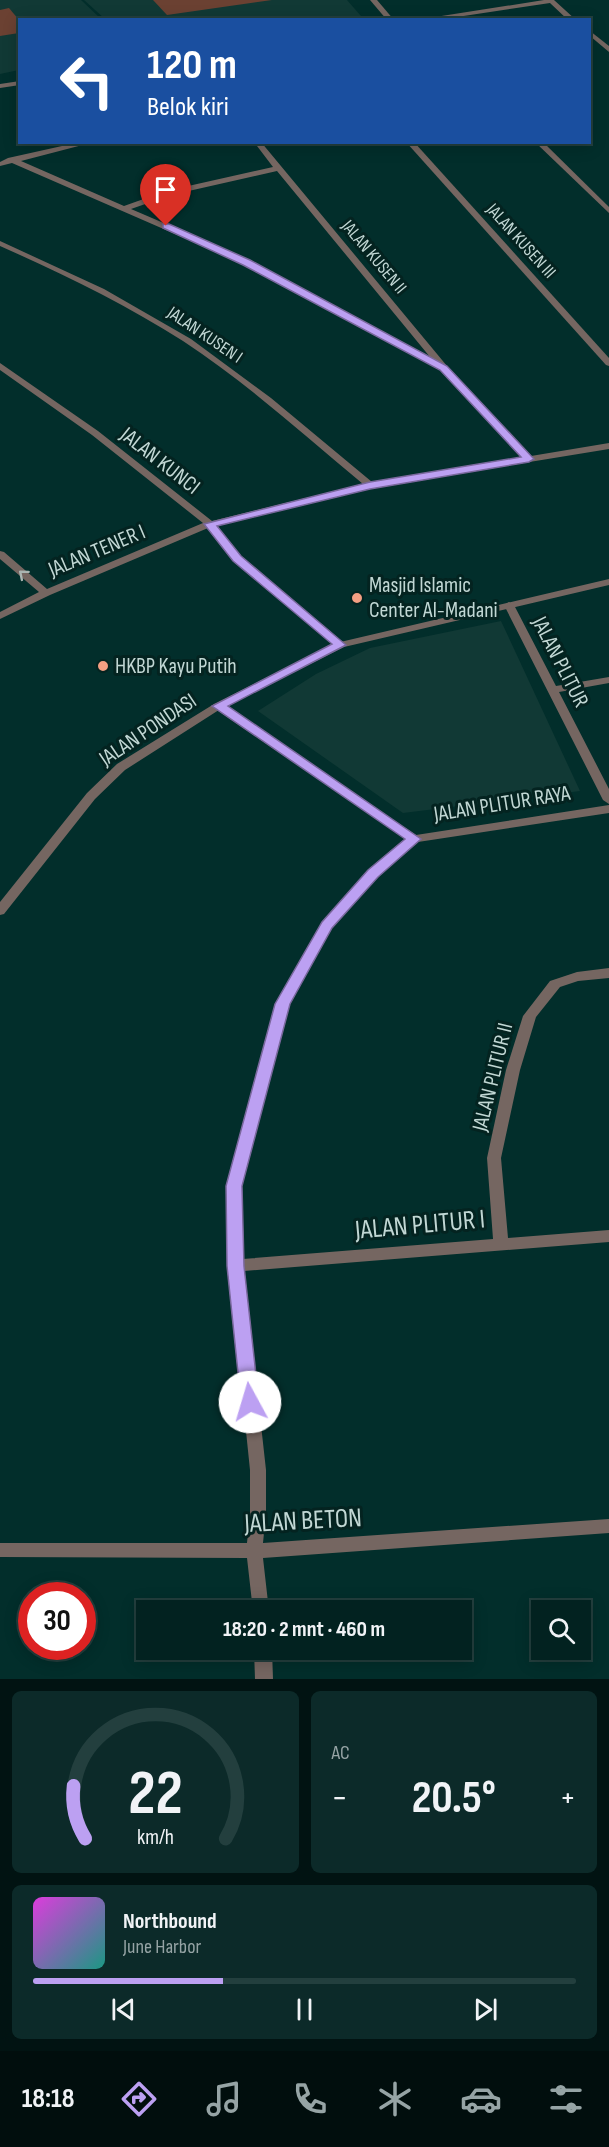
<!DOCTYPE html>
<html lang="id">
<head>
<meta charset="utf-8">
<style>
  body { margin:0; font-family:"Sofia Sans Condensed",sans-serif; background:#0c2a29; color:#f1f3f6; height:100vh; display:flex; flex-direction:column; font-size:22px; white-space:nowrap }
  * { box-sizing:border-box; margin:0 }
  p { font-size:20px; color:#96a4a5 }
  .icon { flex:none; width:33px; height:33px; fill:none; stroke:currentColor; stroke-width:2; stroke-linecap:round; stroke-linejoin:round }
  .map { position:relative; height:1679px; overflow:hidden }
  .panel { display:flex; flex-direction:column; gap:12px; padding:12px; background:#011312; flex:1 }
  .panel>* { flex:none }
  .top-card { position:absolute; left:18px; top:18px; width:573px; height:126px; border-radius:0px; box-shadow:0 3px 15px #0003,0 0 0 2px #233f3e; background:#1a4fa0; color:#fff; overflow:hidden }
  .buttons { position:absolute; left:531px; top:1600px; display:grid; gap:12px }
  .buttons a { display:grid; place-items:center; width:60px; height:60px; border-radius:0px; background:#022220; box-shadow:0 3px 15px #0003,0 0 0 2px #233f3e; font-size:30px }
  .speed { position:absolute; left:18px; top:1582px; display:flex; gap:12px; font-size:30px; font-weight:700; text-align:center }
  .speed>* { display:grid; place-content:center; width:78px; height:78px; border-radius:50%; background:#022220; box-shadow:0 3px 15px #0003,0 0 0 2px #233f3e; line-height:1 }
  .speed .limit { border:9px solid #d22; background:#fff; color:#111 }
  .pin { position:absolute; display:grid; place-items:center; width:51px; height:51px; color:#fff; margin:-62px -26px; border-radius:50% 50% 50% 0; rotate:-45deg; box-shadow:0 0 6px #0007 }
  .pin .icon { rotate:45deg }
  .me { position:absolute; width:66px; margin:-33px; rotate:354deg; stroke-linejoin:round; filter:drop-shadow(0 0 4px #0008) }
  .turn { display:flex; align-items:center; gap:21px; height:126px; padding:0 30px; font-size:27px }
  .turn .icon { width:78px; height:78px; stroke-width:2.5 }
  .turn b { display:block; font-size:42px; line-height:51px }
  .big { font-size:45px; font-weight:700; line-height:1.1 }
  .panel .tile { flex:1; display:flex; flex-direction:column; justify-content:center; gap:9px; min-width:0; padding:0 21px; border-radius:9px; background:#0c2a29 }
  .panel .dial { align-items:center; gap:0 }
  .dial svg { height:156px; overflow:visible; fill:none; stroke:#233f3e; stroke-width:7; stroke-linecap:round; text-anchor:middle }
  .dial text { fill:#f1f3f6; stroke:none }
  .song { display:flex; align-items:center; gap:18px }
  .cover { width:72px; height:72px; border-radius:9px; background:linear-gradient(135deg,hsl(300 70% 55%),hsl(170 70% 35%)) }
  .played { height:6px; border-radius:3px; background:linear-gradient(90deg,#bca0f2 35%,#233f3e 35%) }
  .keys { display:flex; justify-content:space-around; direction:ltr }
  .heat { display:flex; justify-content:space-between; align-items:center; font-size:33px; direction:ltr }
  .panel .tiles { flex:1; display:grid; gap:12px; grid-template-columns:1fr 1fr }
  .tile:last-child { grid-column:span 2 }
  .trip { position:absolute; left:136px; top:1600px; width:336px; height:60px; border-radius:0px; background:#022220; box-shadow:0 3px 15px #0003,0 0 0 2px #233f3e; font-weight:700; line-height:60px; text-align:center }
  .tab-bar { display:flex; height:96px; justify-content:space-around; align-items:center; background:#010e0d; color:#96a4a5 }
  .tab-bar .icon { width:42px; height:42px }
  .tab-bar .selected { color:#bca0f2 }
  .tab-bar b { font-size:27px; color:#f1f3f6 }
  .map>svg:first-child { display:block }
  .built { fill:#113935 }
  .green { fill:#6b4132 }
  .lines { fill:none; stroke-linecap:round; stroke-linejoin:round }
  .minor { fill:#756661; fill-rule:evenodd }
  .tertiary { fill:#756661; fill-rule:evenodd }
  .oneway { stroke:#aab5b2 }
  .route { fill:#bca0f2; stroke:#7a689d; stroke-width:1.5 }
  .poi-dot { fill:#f39f83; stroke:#042320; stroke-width:2 }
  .labels { text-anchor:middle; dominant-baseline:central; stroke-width:6; stroke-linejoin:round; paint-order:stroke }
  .far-street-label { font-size:18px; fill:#c1d7d4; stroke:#042320 }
  .street-label { font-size:22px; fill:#c1d7d4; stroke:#042320 }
  .poi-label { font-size:22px; fill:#c1d7d4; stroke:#042320; text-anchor:start }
  .near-street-label { font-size:27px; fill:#c1d7d4; stroke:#042320 }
</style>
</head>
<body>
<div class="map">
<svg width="609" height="1679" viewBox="0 0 609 1679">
  <rect width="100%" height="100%" fill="#022e2b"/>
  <g class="built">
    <path d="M 0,0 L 81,0 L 101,19 L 20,20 L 19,70 L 0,74 Z"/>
    <path d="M 84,0 L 347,0 L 361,16 L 333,20 L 105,19 Z"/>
    <path d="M 501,621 L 580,791 L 403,813 L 258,711 L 316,674 L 370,648 Z"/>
  </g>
  <g class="green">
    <path d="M 153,0 L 272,0 L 167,15 Z"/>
    <path d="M 9,8 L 19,20 L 19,33 L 0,36 L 0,10 Z"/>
  </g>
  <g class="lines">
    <g class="minor">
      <path d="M 370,0 L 377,0 L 394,20 L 387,20 Z"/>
      <path d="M 544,0 L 554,0 L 576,20 L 568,20 L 550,3 L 437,20 L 416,20 Z"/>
      <path d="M 590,31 L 609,46 L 609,52 L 590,36 Z"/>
      <path d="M 20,81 L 20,85 L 0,88 L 0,84 Z"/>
      <path d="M 80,142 L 94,142 L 21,161 L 124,206 L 166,191 L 273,167 L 254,142 L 261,142 L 447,366 L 531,456 L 609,443 L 609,449 L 370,488 L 216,525 L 241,557 L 344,643 L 345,645 L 344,647 L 336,647 L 233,561 L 208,528 L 50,595 L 0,619 L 0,612 L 39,592 L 0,559 L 0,551 L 4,552 L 47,589 L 203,523 L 92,435 L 0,370 L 0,363 L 98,431 L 212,521 L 363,484 C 304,435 247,383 183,341 C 125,304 63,274 0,246 L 0,241 L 104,289 L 191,339 L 271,398 L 372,482 L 522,457 L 441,370 L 244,264 L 12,163 L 0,166 L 0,162 L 8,158 ZM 277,171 L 430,357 L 250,260 L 131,209 L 171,195 Z"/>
      <path d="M 406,142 L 414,142 L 609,358 L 609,366 L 606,365 Z"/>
      <path d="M 535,142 L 543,142 L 609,207 L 609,213 Z"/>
      <path d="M 509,602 L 514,605 L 556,686 L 609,677 L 609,683 L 559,692 L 609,789 L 609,804 L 603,800 L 504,605 Z"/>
      <path d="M 218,703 L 416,835 L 609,805 L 609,813 L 418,842 L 377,876 L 332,928 L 290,1004 L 241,1186 L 243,1259 L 493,1239 L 487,1158 L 506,1070 L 523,1016 L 550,981 L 577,972 L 609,968 L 609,978 L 578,981 L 560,987 L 536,1017 L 520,1070 L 501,1158 L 508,1238 L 609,1230 L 609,1242 L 244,1271 L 266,1470 L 266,1513 L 263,1543 L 609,1519 L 609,1533 L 263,1558 L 269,1611 L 253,1611 L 247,1558 L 0,1557 L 0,1543 L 247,1543 L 250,1513 L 250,1470 L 229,1266 L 227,1186 L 276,1004 L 323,922 L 369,870 L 406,839 L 214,708 L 212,706 L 214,704 Z"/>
      <path d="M 254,1650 L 272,1650 L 273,1679 L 255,1679 Z"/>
    </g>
    <path class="tertiary" d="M 609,579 L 609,585 L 344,647 L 222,708 L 125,770 L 95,799 L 4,914 L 0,915 L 0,902 L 87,793 L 117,764 L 214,704 L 336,643 Z"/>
  </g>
  <defs><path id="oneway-chevron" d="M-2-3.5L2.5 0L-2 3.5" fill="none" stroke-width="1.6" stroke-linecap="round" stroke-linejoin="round" transform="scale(1.5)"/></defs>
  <use class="oneway" href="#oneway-chevron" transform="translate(23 574) rotate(-140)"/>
  <path class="route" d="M 163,224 L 169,224 L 250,260 L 447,366 L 534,459 L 529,462 L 370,489 L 217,526 L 241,556 L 346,645 L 228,706 L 421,839 L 378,877 L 332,928 L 290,1004 L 242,1186 L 244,1266 L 259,1402 L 256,1407 L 250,1410 L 244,1407 L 241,1402 L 227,1266 L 226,1186 L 275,1004 L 322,922 L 368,870 L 405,839 L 212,706 L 332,644 L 233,561 L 204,524 L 370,482 L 521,457 L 440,370 L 243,265 L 163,228 Z"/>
  <g class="poi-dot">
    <circle cx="357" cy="598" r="6"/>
    <circle cx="103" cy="666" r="6"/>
  </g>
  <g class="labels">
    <g class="far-street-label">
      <text transform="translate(521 241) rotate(48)">JALAN KUSEN III</text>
      <text transform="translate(374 257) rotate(50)">JALAN KUSEN II</text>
      <text transform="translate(205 335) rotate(34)">JALAN KUSEN I</text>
    </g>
    <g class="street-label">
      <text transform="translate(160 461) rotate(38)">JALAN KUNCI</text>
      <text transform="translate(97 551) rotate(-23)">JALAN TENER I</text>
      <text transform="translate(560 662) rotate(63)">JALAN PLITUR</text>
      <text transform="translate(148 730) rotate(-34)">JALAN PONDASI</text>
      <text transform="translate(502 804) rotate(-9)">JALAN PLITUR RAYA</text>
      <text transform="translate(493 1077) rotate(-76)">JALAN PLITUR II</text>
    </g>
    <g class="poi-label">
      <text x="369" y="585">Masjid Islamic<tspan x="369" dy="25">Center Al-Madani</tspan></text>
      <text x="115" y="666">HKBP Kayu Putih</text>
    </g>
    <g class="near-street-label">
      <text transform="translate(420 1225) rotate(-5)">JALAN PLITUR I</text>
      <text transform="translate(303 1521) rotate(-3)">JALAN BETON</text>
    </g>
  </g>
</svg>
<div class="buttons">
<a><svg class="icon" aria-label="search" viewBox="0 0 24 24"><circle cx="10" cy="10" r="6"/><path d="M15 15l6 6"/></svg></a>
</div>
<div class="speed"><div class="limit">30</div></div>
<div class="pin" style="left:166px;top:226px;background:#d93025"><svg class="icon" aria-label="arrive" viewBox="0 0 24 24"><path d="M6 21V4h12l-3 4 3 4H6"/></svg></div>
<svg class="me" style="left:250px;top:1402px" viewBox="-20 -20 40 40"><circle r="19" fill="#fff"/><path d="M0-13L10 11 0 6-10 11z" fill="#bca0f2"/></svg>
<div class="trip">18:20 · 2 mnt · 460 m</div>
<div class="top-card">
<div class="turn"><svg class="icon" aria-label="left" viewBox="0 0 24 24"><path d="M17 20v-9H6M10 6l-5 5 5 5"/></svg><div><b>120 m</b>Belok kiri</div></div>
</div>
</div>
<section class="panel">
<div class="tiles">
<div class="tile dial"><svg viewBox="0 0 100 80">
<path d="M14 69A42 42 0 1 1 86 69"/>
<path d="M14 69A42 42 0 0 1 8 42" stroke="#bca0f2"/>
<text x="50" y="56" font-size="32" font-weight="700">22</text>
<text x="50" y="72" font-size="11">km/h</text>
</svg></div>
<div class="tile"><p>AC</p>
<div class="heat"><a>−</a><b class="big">20.5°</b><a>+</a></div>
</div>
<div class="tile">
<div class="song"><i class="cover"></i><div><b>Northbound</b><p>June Harbor</p></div></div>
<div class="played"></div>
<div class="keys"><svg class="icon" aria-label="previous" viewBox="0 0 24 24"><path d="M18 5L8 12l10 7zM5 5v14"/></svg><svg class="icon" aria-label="pause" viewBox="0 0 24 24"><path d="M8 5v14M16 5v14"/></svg><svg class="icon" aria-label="next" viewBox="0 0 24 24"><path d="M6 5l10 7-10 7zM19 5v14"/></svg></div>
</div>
</div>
</section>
<nav class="tab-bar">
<b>18:18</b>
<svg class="icon selected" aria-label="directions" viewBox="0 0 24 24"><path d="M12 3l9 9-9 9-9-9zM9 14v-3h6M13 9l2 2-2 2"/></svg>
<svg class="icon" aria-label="music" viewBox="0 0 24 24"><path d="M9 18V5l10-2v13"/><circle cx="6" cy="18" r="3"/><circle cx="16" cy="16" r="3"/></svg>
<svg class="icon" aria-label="phone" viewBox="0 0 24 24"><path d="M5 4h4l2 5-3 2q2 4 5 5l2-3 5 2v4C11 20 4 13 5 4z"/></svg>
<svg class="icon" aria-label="climate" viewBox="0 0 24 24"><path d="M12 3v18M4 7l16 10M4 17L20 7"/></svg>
<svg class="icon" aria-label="car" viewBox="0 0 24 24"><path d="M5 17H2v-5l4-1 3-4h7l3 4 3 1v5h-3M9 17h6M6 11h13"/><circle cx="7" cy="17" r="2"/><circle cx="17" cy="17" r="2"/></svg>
<svg class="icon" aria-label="filters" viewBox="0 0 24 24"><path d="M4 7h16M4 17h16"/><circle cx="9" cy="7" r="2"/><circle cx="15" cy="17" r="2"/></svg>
</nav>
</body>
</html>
